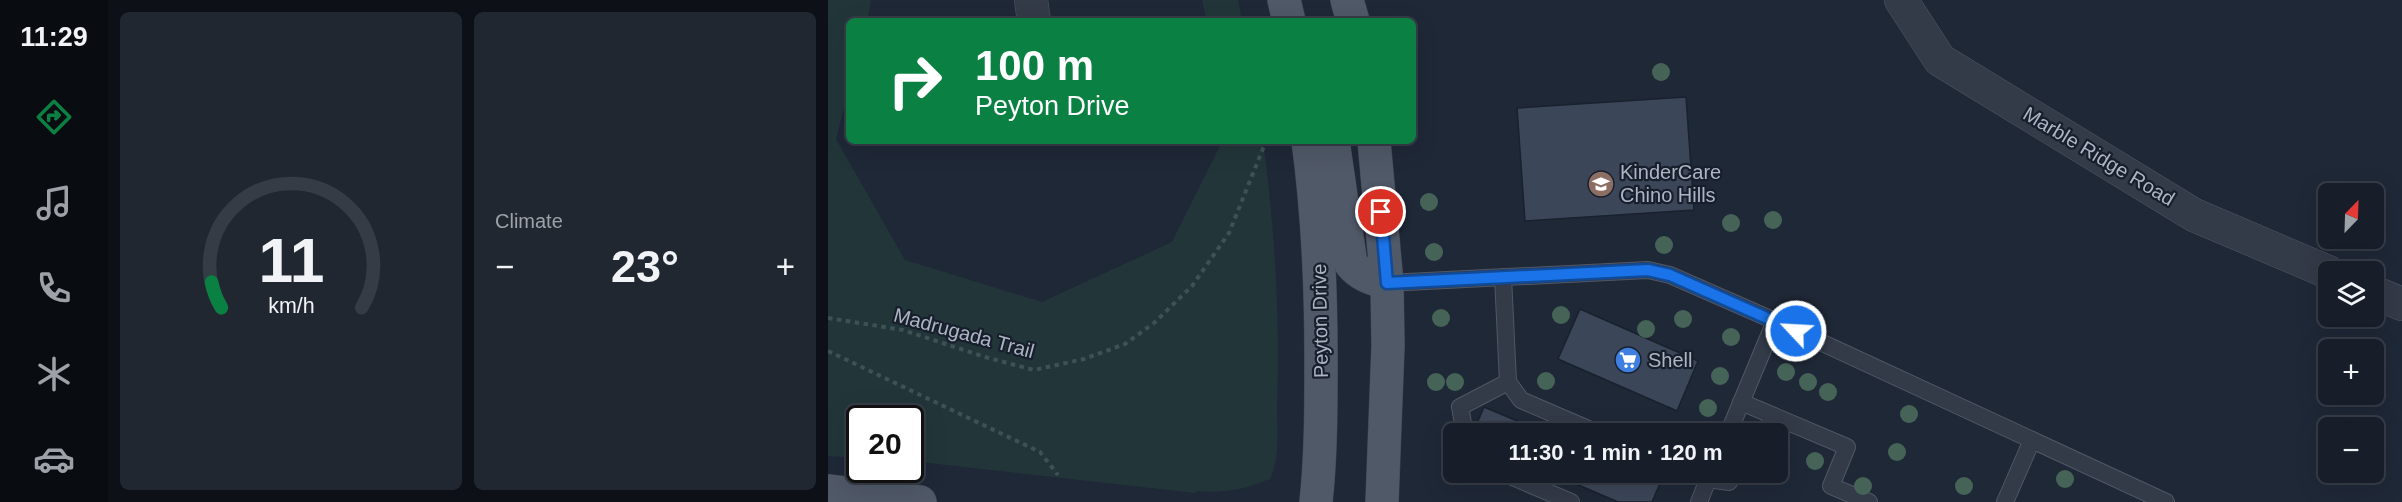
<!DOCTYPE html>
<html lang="en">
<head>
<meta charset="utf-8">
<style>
  body { margin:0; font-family:Helvetica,sans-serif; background:#202731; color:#f1f3f6; height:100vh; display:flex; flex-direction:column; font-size:22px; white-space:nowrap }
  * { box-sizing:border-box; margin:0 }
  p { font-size:20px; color:#9ea2a8 }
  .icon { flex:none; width:33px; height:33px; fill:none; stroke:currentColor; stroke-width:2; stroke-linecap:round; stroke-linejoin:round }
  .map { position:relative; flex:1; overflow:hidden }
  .sheet { display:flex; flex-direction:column; gap:12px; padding:12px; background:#0d1017; width:720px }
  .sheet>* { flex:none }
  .hud { position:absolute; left:18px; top:18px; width:570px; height:126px; border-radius:9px; box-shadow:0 6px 24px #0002,0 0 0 2px #363c46; background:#0b8043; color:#fff; overflow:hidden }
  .needle { width:39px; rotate:23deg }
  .tools { position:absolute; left:1490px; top:183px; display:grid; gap:12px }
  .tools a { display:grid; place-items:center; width:66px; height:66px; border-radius:9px; background:#171e29; box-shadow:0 6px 24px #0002,0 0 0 2px #363c46; font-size:30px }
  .speed { position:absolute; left:18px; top:405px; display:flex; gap:12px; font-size:30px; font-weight:700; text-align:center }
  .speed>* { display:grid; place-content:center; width:78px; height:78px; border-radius:50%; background:#171e29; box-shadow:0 6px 24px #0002,0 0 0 2px #363c46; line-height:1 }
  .speed .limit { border:3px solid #111; border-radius:9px; background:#fff; color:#111 }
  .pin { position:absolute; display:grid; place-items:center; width:51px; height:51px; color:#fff; margin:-26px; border:3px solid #fff; border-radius:50%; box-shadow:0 2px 6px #0007 }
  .me { position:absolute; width:66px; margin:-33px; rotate:295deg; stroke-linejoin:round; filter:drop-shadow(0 0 4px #0008) }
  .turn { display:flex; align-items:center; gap:21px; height:126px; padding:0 30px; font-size:27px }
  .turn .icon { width:78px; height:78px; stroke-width:2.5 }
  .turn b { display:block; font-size:42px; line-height:51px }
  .big { font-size:45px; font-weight:800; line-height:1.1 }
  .sheet .tile { flex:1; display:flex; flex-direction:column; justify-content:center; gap:9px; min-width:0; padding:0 21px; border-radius:9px; background:#202731 }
  .sheet .dial { align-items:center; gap:0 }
  .dial svg { height:156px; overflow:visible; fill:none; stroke:#363c46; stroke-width:7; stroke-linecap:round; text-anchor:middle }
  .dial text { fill:#f1f3f6; stroke:none }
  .heat { display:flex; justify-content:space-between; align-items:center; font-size:33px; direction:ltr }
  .sheet .tiles { flex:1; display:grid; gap:12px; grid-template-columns:repeat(2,1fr) }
  .trip { position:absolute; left:615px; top:423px; width:345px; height:60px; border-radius:9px; background:#171e29; box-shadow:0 6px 24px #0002,0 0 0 2px #363c46; font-weight:800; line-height:60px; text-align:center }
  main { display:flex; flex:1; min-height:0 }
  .dock { display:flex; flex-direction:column; width:108px; justify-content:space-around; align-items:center; background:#090c10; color:#9ea2a8 }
  .dock .icon { width:42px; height:42px }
  .dock .selected { color:#0b8043 }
  .dock b { font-size:27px; color:#f1f3f6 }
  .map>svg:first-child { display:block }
  .green { fill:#22363a }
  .building { fill:#3b4658; stroke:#1a212e; stroke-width:1.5 }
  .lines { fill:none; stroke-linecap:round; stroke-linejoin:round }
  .lane-casing { stroke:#505766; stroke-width:18 }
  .street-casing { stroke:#505766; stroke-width:34 }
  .primary-casing { stroke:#3c4351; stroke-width:34 }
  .path { stroke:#3e5256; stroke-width:4; stroke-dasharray:4.5 4.5; stroke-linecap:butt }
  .lane { stroke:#333a48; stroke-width:16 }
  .street { stroke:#333a48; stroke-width:33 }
  .primary { stroke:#505968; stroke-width:33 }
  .tree { fill:#456457 }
  .route-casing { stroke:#114b97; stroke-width:15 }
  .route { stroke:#1a73e8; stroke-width:10 }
  .labels { text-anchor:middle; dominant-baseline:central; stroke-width:4.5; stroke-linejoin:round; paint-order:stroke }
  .street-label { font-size:20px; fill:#adb4c5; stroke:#181f2c }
  .poi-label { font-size:20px; fill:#adb4c5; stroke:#181f2c; text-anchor:start }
</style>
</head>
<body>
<main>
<nav class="dock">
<b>11:29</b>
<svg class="icon selected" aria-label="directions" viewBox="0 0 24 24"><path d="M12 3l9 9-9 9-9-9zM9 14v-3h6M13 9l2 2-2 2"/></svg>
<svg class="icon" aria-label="music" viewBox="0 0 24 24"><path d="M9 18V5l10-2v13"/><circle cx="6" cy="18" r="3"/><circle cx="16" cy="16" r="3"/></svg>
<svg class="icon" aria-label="phone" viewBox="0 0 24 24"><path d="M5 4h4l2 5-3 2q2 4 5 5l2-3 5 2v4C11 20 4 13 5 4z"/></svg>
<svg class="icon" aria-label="climate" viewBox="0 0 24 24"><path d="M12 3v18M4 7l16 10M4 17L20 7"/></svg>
<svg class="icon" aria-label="car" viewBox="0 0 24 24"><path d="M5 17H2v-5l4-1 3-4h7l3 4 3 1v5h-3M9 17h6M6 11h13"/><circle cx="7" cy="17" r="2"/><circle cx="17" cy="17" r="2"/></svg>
</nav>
<section class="sheet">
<div class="tiles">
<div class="tile dial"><svg viewBox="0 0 100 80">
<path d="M14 69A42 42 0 1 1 86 69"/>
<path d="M14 69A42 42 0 0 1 9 56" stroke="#0b8043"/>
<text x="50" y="56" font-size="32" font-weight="700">11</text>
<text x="50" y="72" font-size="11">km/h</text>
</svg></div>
<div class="tile"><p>Climate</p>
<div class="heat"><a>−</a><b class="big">23°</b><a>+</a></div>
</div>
</div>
</section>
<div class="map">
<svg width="1574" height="502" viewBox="0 0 1574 502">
  <rect width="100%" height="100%" fill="#1f2837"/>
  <g class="green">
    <path d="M 0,0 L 43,0 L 39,21 L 21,21 L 21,89 L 8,139 L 77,260 L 214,302 L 344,242 L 391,148 L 390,141 L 435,141 C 447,229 452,317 449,406 C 449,430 452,458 442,479 C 414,490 398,493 368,491 L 367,493 L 83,461 L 82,418 L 32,418 L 31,458 L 0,456 Z"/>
    <path d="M 374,0 L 410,0 L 414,21 L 379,21 Z"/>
  </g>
  <g class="building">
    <path d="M 858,97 L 866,210 L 697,221 L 689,108 Z"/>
    <path d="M 752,309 L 870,361 L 849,411 L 730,359 Z"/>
    <path d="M 656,407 L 720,434 L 647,434 L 647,428 Z"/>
    <path d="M 720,472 L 812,472 L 833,481 L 824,502 L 790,502 Z"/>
  </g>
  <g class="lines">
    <defs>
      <g id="lane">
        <path d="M 675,277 L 680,382 L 693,400 L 772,434"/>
        <path d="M 559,283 L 820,270 L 842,275 L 947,321 L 1338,502"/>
        <path d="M 913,402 L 1019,447 L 1003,486 L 1041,502"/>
        <path d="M 637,434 L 632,407 L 680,382"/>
        <path d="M 900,434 L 947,321"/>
        <path d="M 937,434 L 945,416"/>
        <path d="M 673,472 L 743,502"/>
        <path d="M 865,472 L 880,479 L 901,482 L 909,472"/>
        <path d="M 871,502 L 883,472"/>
        <path d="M 1177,502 L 1204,440"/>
      </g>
      <g id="street">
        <path d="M 203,0 L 206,21"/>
        <path d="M 1073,0 L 1112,60 L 1366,215 L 1500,272"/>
        <path d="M 1545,292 L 1574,304"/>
      </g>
      <g id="primary">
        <path d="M 456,0 L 461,21"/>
        <path d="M 519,0 L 525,21"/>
        <path d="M 480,141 C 490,214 493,287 493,360 C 493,408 493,455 488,502"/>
        <path d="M 505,141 L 523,264 C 533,276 545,279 559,283"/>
        <path d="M 546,141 L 559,283 L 560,346 L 554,502"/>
        <path d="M 0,491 L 92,502"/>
      </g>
    </defs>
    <use href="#lane" class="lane-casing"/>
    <use href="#street" class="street-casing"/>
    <use href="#primary" class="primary-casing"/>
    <g class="path">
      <path d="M 0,318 L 75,330 L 157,357 L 206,370 L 256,359 L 297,344 L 326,323 L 364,286 L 401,233 L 438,141"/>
      <path d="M 0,351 L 212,452 L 230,475"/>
    </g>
    <use href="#lane" class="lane"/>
    <use href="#street" class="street"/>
    <use href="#primary" class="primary"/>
  </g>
  <g class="tree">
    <circle cx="833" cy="72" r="9"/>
    <circle cx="601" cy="202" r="9"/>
    <circle cx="945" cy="220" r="9"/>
    <circle cx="903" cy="223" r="9"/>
    <circle cx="836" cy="245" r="9"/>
    <circle cx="606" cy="252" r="9"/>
    <circle cx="733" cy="315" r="9"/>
    <circle cx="613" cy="318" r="9"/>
    <circle cx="855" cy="319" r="9"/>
    <circle cx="818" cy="329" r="9"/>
    <circle cx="903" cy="337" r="9"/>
    <circle cx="958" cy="372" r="9"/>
    <circle cx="892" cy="376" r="9"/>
    <circle cx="718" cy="381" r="9"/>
    <circle cx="608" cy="382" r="9"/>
    <circle cx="627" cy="382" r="9"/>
    <circle cx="980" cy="382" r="9"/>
    <circle cx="1000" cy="392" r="9"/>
    <circle cx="880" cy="408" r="9"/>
    <circle cx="1081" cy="414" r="9"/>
    <circle cx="1069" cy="452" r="9"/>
    <circle cx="987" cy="461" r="9"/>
    <circle cx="1237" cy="479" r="9"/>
    <circle cx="1035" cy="486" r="9"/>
    <circle cx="1136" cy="486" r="9"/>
  </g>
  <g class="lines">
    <defs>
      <path id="route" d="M 553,212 L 559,283 L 820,270 L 842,275 L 968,331"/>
    </defs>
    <use href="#route" class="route-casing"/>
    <use href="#route" class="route"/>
  </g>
  <defs>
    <symbol id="school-disc" viewBox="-11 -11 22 22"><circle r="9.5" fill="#8d6e63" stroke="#181f2c"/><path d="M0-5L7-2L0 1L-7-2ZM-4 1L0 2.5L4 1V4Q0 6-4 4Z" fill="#fff"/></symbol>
    <symbol id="supermarket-disc" viewBox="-11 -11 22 22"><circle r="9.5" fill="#3f7fe0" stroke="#181f2c"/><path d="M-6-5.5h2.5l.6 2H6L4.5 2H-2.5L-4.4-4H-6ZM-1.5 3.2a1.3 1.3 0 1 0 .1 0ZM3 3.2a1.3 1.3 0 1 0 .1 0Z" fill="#fff"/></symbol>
  </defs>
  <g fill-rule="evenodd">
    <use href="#school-disc" x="758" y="169" width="30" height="30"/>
    <use href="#supermarket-disc" x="785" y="345" width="30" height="30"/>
  </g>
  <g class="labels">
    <g class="street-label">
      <text transform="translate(1271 156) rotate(31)">Marble Ridge Road</text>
      <text transform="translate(492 321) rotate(-91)">Peyton Drive</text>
      <text transform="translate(136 333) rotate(15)">Madrugada Trail</text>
    </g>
    <g class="poi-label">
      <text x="792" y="172">KinderCare<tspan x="792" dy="23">Chino Hills</tspan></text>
      <text x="820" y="360">Shell</text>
    </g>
  </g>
</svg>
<div class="tools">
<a><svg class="needle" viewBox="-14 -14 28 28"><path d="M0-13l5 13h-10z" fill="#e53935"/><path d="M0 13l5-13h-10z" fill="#9ea2a8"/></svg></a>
<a><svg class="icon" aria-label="layers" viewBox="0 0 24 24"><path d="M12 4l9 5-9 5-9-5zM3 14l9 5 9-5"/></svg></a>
<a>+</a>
<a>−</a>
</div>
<div class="speed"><div class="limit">20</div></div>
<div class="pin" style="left:553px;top:212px;background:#d93025"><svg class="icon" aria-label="arrive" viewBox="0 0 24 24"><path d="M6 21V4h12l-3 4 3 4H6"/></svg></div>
<svg class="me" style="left:968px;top:331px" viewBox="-20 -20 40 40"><circle r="17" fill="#1a73e8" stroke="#fff" stroke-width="3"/><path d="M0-11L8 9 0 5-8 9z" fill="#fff"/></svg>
<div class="trip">11:30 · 1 min · 120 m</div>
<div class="hud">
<div class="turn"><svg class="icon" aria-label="right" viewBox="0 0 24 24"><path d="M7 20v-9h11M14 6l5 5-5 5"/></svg><div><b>100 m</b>Peyton Drive</div></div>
</div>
</div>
</main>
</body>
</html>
